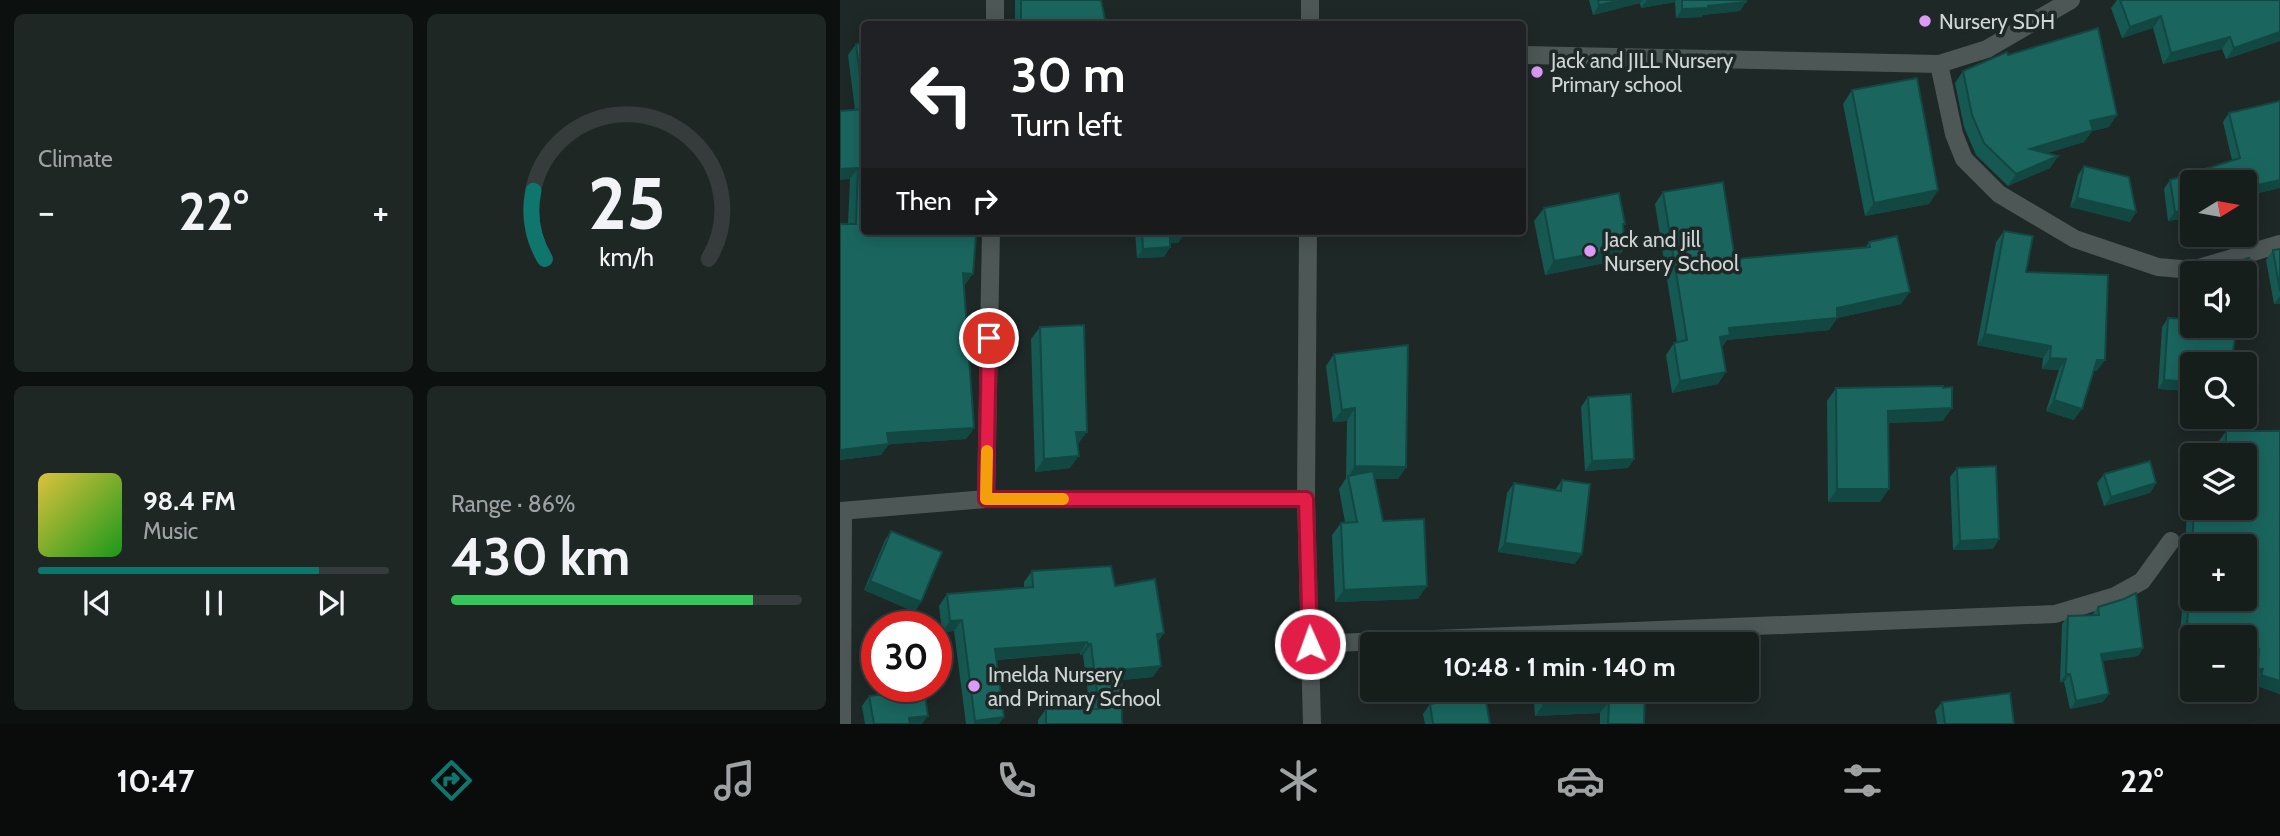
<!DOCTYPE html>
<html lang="en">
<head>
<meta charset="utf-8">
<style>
  body { margin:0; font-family:Cabin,sans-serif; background:#1f2725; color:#f1f3f6; height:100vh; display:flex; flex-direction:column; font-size:26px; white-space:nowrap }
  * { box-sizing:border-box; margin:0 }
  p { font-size:23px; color:#9ea2a3 }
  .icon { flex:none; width:38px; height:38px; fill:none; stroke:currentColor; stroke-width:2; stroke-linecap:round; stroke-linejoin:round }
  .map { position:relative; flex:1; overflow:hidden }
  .side { display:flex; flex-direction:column; gap:14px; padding:14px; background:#0c100f; width:840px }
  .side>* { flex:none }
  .banner { position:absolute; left:21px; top:21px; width:665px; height:214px; border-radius:7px; box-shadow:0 4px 18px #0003,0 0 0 2px #353c3b; background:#202124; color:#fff; overflow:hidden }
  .needle { width:46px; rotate:79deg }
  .buttons { position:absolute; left:1340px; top:170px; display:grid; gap:14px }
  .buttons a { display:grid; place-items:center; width:77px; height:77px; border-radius:7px; background:#161e1c; box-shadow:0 4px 18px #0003,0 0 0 2px #353c3b; font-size:35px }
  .speed { position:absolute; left:21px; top:611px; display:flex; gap:14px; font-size:35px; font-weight:700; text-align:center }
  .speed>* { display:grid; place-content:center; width:91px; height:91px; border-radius:50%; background:#161e1c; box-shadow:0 4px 18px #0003,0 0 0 2px #353c3b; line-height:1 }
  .speed .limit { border:10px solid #d22; background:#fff; color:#111 }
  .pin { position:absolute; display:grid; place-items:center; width:60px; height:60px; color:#fff; margin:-30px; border:4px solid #fff; border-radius:50%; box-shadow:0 2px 7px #0007 }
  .me { position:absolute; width:77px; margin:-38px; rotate:358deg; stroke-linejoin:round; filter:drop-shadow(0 0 5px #0008) }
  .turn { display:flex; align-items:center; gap:24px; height:147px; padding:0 35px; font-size:32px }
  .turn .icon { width:91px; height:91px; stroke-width:2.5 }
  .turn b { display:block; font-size:49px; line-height:60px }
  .then { display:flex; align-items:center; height:66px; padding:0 35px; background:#0003; gap:14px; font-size:26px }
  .big { font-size:52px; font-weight:700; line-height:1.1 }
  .side .tile { flex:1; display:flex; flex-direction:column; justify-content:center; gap:10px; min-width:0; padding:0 24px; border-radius:10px; background:#1f2725 }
  .side .dial { align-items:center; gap:0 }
  .dial svg { height:182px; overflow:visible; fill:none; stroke:#353c3b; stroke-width:7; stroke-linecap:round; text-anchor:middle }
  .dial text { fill:#f1f3f6; stroke:none }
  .song { display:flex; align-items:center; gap:21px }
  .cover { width:84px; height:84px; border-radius:10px; background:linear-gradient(135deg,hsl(50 70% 55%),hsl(120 70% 35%)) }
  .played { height:7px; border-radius:4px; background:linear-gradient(90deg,#0f766e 80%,#353c3b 80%) }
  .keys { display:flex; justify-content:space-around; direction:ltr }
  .heat { display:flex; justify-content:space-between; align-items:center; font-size:38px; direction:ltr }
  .charge { height:10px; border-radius:5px; background:linear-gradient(90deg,#34c759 86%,#353c3b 0) }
  .side .tiles { flex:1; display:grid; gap:14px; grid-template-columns:repeat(2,1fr) }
  .trip { position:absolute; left:520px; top:632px; width:399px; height:70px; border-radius:7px; background:#161e1c; box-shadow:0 4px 18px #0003,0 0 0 2px #353c3b; font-weight:700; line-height:70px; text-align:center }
  .dock { display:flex; height:112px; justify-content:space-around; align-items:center; background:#090c0b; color:#9ea2a3 }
  .dock .icon { width:49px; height:49px }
  .dock .selected { color:#0f766e }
  .dock b { font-size:32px; color:#f1f3f6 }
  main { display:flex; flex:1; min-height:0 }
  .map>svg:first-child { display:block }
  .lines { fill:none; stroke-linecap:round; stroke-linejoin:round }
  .street { stroke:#4d5755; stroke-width:18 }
  .wall { fill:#165852; fill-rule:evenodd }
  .shaded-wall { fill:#124742 }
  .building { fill:#1a665f; stroke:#124742; stroke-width:2 }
  .route-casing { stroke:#92132f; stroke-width:18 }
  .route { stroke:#e11d48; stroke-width:12 }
  .slow { stroke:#f59e0b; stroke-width:12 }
  .poi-dot { fill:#da9af6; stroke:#1e2826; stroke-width:2.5 }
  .labels { text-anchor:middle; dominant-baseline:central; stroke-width:7; stroke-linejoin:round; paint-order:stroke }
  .poi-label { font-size:21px; fill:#cfd5d5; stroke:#1e2826; text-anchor:start }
</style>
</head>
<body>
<main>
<section class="side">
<div class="tiles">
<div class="tile"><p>Climate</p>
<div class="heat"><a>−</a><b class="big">22°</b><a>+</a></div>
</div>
<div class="tile dial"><svg viewBox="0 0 100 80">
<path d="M14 69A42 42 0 1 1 86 69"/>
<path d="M14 69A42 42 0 0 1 9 39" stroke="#0f766e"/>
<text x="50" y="56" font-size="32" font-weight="700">25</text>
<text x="50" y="72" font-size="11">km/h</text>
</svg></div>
<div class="tile">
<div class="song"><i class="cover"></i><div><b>98.4 FM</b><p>Music</p></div></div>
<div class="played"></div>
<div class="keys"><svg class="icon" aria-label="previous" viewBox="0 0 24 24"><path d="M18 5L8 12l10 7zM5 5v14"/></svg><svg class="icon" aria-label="pause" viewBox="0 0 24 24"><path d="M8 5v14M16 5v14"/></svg><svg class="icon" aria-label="next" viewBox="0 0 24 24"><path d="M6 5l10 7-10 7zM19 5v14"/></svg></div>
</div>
<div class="tile"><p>Range · 86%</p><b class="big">430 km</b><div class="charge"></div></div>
</div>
</section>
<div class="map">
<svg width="1440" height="724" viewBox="0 0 1440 724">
  <rect width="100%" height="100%" fill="#1e2826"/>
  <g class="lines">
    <g class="street">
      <path d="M 470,0 L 470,24"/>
      <path d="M 155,24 L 155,0"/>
      <path d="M 682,55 L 1099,64 L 1147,49 L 1231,0"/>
      <path d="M 1099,64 L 1114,134 L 1124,159 L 1159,194 L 1235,239 L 1318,267 L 1352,270 L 1440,244"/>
      <path d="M 468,231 L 466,499 L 472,724"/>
      <path d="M 146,499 L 151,231"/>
      <path d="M 0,511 L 146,499 L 466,499"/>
      <path d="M 470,644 L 1215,614 L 1275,596 L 1302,581 L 1331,541"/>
      <path d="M 2,724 L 3,511"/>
    </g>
  </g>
  <g class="wall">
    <path d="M 175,0 L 261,0 L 266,24 L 175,24 Z"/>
    <path d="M 749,0 L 906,0 L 900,11 L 863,15 L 862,17 L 836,18 L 835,2 L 801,8 L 800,3 L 753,15 Z"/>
    <path d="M 1277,0 L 1440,0 L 1440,41 L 1386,59 L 1382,49 L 1323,64 L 1313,28 L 1282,38 L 1271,8 Z"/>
    <path d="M 16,44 L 110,234 L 125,285 L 124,285 L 134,428 L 126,439 L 49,444 L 41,455 L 0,460 L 0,224 L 8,224 L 10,179 L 15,110 L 8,55 Z"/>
    <path d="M 1168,55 L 1269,127 L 1252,131 L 1244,142 L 1206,153 L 1218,156 L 1210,168 L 1168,186 L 1136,155 L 1124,127 L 1115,83 L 1123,71 Z"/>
    <path d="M 1012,90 L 1098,190 L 1089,204 L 1025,216 L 1003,104 Z"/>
    <path d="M 1389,113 L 1440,188 L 1405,196 L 1405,182 L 1353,182 L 1353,217 L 1328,221 L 1324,189 L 1330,180 L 1392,160 L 1383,122 Z"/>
    <path d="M 1244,166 L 1296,212 L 1290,222 L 1230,207 L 1238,175 Z"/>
    <path d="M 823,192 L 895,259 L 1026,247 L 1029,242 L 1061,304 L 997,318 L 989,330 L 887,340 L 882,347 L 878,384 L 832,393 L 826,355 L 834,343 L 837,342 L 815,204 Z"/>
    <path d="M 704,208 L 783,226 L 775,261 L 705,275 L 694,221 Z"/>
    <path d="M 295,231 L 345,231 L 345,233 L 338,243 L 330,243 L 330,247 L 324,257 L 297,258 Z"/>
    <path d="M 1164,231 L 1186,272 L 1257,371 L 1254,371 L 1234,420 L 1206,411 L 1219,370 L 1202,369 L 1203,358 L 1137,345 L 1156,242 Z"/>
    <path d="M 1440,249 L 1440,304 L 1434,304 L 1426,260 L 1433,250 Z"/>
    <path d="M 1350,272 L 1405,277 L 1353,273 L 1353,326 L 1390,362 L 1353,364 L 1353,398 L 1352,391 L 1318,389 L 1322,327 L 1328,318 L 1350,319 L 1343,281 Z"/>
    <path d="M 200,327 L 238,444 L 230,468 L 195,472 L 191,339 Z"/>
    <path d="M 494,354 L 566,467 L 558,479 L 534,479 L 543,521 L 578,599 L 495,602 L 492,535 L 501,523 L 505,522 L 499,489 L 506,478 L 507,421 L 493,422 L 486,366 Z"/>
    <path d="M 996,388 L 1103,421 L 1048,423 L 1040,502 L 988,502 L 987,401 Z"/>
    <path d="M 748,397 L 794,459 L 788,468 L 745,471 L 741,407 Z"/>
    <path d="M 1386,431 L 1440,431 L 1440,694 L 1414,685 L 1416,679 L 1411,679 L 1412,659 L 1405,659 L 1405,637 L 1353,637 L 1353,654 L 1338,652 L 1347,561 L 1345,561 L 1348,477 L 1353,470 L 1353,508 L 1405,508 L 1405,455 L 1379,455 L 1379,441 ZM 1353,546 L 1405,546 L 1405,598 L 1353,598 Z"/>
    <path d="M 1117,468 L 1153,549 L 1113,550 L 1110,477 Z"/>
    <path d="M 1264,474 L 1316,483 L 1310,493 L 1264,506 L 1257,483 Z"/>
    <path d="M 722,480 L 735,564 L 658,552 L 667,493 L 674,483 L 715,490 Z"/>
    <path d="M 51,531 L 75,612 L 24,590 L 45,540 Z"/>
    <path d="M 192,571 L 275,586 L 318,642 L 313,677 L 281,680 L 282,724 L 198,724 L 198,720 L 206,709 L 250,709 L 243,655 L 240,655 L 240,653 L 156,660 L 159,724 L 126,724 L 114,631 L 102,632 L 99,606 L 107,594 L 184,587 L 184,582 Z"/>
    <path d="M 1258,607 L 1303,648 L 1298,656 L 1262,661 L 1263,702 L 1230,709 L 1224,682 L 1220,682 L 1222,624 L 1228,616 L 1252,615 Z"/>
    <path d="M 693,690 L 805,690 L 804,724 L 760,724 L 760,713 L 695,716 Z"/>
    <path d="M 29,696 L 82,724 L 25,724 L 22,706 Z"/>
    <path d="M 1102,702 L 1174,724 L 1097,724 L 1095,711 Z"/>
    <path d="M 590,704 L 650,724 L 585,724 L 583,714 Z"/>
  </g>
  <g class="shaded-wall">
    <path d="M 782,0 L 802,0 L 800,3 L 753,15 L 759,5 Z"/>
    <path d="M 807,0 L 836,0 L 835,2 L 801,8 Z"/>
    <path d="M 906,2 L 900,11 L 863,15 L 862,17 L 836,18 L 842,9 Z"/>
    <path d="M 1321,16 L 1313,28 L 1282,38 L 1290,27 Z"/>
    <path d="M 1440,32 L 1440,41 L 1386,59 L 1394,48 Z"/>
    <path d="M 1390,37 L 1382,49 L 1323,64 L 1331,53 Z"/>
    <path d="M 1277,115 L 1269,127 L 1252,131 L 1244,142 L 1182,161 L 1190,149 L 1250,121 Z"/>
    <path d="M 1218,156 L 1210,168 L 1168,186 L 1176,174 Z"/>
    <path d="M 18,168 L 10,179 L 0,180 L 0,169 Z"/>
    <path d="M 1440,180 L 1440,188 L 1405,196 L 1405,188 Z"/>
    <path d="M 1098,190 L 1089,204 L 1025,216 L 1034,203 Z"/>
    <path d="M 1237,198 L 1296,212 L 1290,222 L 1230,207 Z"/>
    <path d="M 1353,209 L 1353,217 L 1328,221 L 1335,212 Z"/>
    <path d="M 345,233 L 338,243 L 323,243 L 330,234 Z"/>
    <path d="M 330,247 L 324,257 L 297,258 L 303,249 Z"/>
    <path d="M 785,248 L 775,261 L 705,275 L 714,261 Z"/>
    <path d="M 123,273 L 133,274 L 125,285 L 115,284 Z"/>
    <path d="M 1070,292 L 1061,304 L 997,318 L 989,330 L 887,340 L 881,347 L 880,337 L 889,328 L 997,308 Z"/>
    <path d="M 1440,296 L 1440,304 L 1434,304 Z"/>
    <path d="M 1145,334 L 1211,346 L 1203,358 L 1137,345 Z"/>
    <path d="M 1210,358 L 1226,359 L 1219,370 L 1202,369 Z"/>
    <path d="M 1257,360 L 1265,360 L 1257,371 L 1250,371 Z"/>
    <path d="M 886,372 L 878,384 L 832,393 L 840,381 Z"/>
    <path d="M 1324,380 L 1353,382 L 1353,390 L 1352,391 L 1318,389 Z"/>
    <path d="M 1214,400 L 1242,409 L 1234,420 L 1206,411 Z"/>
    <path d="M 515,408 L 507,421 L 493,422 L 502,410 Z"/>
    <path d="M 1112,408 L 1103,421 L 1039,423 L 1048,411 Z"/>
    <path d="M 134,428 L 126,439 L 39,445 L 47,433 Z"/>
    <path d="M 236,432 L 247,432 L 238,444 L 228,444 Z"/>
    <path d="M 49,444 L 41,455 L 0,460 L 0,450 Z"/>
    <path d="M 239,456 L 230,468 L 195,472 L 204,459 Z"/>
    <path d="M 794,459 L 788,468 L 745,471 L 752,461 Z"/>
    <path d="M 515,466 L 566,467 L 558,479 L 508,479 L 508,477 Z"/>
    <path d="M 1316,483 L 1310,493 L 1264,506 L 1271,497 Z"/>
    <path d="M 997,489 L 1049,489 L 1040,502 L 988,502 Z"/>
    <path d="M 1159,539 L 1153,549 L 1113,550 L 1120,541 Z"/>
    <path d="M 665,543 L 742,554 L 735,564 L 658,552 Z"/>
    <path d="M 1352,550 L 1353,550 L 1353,552 L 1347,561 L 1345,561 Z"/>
    <path d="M 30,581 L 81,602 L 75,612 L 24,590 Z"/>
    <path d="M 587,586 L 578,599 L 495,602 L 504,590 Z"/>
    <path d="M 122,620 L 114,631 L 102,632 L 110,621 Z"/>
    <path d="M 324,633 L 317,644 L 317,634 Z"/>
    <path d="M 247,642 L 240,653 L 147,660 L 155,649 Z"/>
    <path d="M 1345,642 L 1353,643 L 1353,654 L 1338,652 Z"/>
    <path d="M 248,644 L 251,644 L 243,655 L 240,655 Z"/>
    <path d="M 1303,648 L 1298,656 L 1255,662 L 1261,654 Z"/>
    <path d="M 1405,648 L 1419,649 L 1412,659 L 1405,659 Z"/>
    <path d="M 321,666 L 313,677 L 273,681 L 281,670 Z"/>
    <path d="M 1418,669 L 1423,669 L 1416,679 L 1411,679 Z"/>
    <path d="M 1226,674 L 1230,674 L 1224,682 L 1220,682 Z"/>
    <path d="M 1421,675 L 1440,681 L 1440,694 L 1414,685 Z"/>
    <path d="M 1269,694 L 1263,702 L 1230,709 L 1236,701 Z"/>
    <path d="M 769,702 L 760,713 L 695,716 L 703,705 Z"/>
    <path d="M 88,716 L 82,724 L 65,724 L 69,718 Z"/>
    <path d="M 164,717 L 159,724 L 133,724 L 135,721 Z"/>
  </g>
  <g class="building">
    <path d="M 181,0 L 261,0 L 266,24 L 181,24 Z"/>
    <path d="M 758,0 L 782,0 L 759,5 Z"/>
    <path d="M 842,0 L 906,0 L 906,2 L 868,6 L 868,8 L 842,9 Z"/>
    <path d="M 1280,0 L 1440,0 L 1440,32 L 1394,48 L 1390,37 L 1331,53 L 1321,16 L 1290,27 Z"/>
    <path d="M 1258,28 L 1277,115 L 1250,121 L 1253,130 L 1190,149 L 1218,156 L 1176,174 L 1144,143 L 1132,115 L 1123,71 L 1167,52 L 1168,55 Z"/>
    <path d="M 24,43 L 24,108 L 16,44 Z"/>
    <path d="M 1077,78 L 1098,190 L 1034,203 L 1012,90 Z"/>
    <path d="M 1440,101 L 1440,180 L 1405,188 L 1405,182 L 1353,182 L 1353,209 L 1335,212 L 1330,180 L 1400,158 L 1389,113 Z"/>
    <path d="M 24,109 L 24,231 L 110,231 L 110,234 L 136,236 L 133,274 L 123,273 L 134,428 L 47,433 L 49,444 L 0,450 L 0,224 L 16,224 L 18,168 L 0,169 L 0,111 Z"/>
    <path d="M 1244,166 L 1289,177 L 1296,212 L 1237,198 Z"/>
    <path d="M 883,182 L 895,259 L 1030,247 L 1029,242 L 1057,236 L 1070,292 L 997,308 L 997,318 L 889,328 L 890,335 L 880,337 L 886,372 L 840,381 L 834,343 L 847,340 L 823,192 Z"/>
    <path d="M 779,193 L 785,224 L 783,224 L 785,248 L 714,261 L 704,208 Z"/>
    <path d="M 302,231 L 345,231 L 345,233 L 330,234 L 330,247 L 303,249 Z"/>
    <path d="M 1164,231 L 1193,236 L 1186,272 L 1268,275 L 1265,360 L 1257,360 L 1242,409 L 1214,400 L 1226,359 L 1210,358 L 1211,346 L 1145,334 Z"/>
    <path d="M 1440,249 L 1440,291 L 1433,250 Z"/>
    <path d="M 1409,258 L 1405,277 L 1405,273 L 1353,273 L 1353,290 L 1350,272 L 1361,272 Z"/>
    <path d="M 1328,318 L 1353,319 L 1353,326 L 1397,326 L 1391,364 L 1353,364 L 1353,382 L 1324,380 Z"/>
    <path d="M 244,325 L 247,432 L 236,432 L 239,456 L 204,459 L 200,327 Z"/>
    <path d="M 568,345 L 566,467 L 515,466 L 515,408 L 502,410 L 494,354 Z"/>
    <path d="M 1103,386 L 1103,388 L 1112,387 L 1112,408 L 1048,411 L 1049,489 L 997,489 L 996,388 Z"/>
    <path d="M 791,394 L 794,459 L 752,461 L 748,397 Z"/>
    <path d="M 1386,431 L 1440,431 L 1440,681 L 1421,675 L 1423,669 L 1418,669 L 1419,649 L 1405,648 L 1405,637 L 1353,637 L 1353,643 L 1345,642 L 1353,565 L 1353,598 L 1405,598 L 1405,546 L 1353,546 L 1353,550 L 1352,550 L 1354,508 L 1405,508 L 1405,455 L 1386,455 Z"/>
    <path d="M 1310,461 L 1316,483 L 1271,497 L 1264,474 Z"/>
    <path d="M 1156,466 L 1159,539 L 1120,541 L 1117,468 Z"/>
    <path d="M 533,471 L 543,521 L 584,519 L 587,586 L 504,590 L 501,523 L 517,522 L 508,476 Z"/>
    <path d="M 722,480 L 750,484 L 742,554 L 665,543 L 674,483 L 721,491 Z"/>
    <path d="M 51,531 L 102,552 L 81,602 L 30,581 Z"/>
    <path d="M 271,566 L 275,586 L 315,579 L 324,633 L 317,634 L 321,666 L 281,670 L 282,724 L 206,724 L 206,709 L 259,709 L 251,644 L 248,644 L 247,642 L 155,649 L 164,717 L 135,721 L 122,620 L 110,621 L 107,594 L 193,587 L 192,571 Z"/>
    <path d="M 1296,593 L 1303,648 L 1261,654 L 1269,694 L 1236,701 L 1230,674 L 1226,674 L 1228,616 L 1259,615 L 1258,607 L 1284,599 Z"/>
    <path d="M 84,689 L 88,716 L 69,718 L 70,724 L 34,724 L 29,696 Z"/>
    <path d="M 702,690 L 805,690 L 804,724 L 768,724 L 769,702 L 703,705 Z"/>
    <path d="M 1170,693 L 1174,724 L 1105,724 L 1102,702 Z"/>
    <path d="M 645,695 L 650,724 L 593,724 L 590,704 Z"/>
  </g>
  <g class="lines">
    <defs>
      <path id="route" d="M 149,338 L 146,499 L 466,499 L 470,644"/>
    </defs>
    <use href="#route" class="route-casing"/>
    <use href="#route" class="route"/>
    <path class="slow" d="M 147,451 L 146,499 L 223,499"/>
  </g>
  <g class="poi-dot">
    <circle cx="1085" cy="21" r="7"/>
    <circle cx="697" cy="72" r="7"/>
    <circle cx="750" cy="251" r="7"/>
    <circle cx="134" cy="686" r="7"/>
  </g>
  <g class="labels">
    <g class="poi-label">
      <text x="1099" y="21">Nursery SDH</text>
      <text x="711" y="60">Jack and JILL Nursery<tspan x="711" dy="24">Primary school</tspan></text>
      <text x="764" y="239">Jack and Jill<tspan x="764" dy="24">Nursery School</tspan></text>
      <text x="148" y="674">Imelda Nursery<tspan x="148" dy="24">and Primary School</tspan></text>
    </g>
  </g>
</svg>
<div class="buttons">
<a><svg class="needle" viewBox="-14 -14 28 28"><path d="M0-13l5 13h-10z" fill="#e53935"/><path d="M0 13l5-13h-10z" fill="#9ea2a3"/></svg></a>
<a><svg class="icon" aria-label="sound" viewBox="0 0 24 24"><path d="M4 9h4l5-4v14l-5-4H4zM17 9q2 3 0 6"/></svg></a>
<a><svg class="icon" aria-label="search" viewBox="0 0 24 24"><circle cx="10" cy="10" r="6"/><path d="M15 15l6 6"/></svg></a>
<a><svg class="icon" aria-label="layers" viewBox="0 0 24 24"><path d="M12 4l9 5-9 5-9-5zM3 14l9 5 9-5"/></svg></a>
<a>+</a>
<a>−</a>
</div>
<div class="speed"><div class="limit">30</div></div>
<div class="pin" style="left:149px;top:338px;background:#d93025"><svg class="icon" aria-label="arrive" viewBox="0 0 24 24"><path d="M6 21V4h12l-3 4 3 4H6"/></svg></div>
<svg class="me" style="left:470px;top:644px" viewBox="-20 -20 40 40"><circle r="17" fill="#e11d48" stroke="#fff" stroke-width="3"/><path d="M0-11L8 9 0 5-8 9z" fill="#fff"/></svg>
<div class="trip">10:48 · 1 min · 140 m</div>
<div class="banner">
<div class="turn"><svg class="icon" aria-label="left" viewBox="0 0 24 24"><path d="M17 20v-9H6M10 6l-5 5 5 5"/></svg><div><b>30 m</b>Turn left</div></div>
<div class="then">Then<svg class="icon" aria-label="right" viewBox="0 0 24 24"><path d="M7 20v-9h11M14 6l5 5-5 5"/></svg></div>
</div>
</div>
</main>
<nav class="dock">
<b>10:47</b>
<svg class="icon selected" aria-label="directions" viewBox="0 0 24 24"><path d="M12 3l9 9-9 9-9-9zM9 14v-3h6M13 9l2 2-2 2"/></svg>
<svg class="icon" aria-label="music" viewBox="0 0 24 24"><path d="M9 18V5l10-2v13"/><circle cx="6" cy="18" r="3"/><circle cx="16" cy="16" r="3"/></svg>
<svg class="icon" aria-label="phone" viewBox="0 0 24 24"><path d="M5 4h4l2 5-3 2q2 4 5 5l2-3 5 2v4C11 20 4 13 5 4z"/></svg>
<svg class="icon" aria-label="climate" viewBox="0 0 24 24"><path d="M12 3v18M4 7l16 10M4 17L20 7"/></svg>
<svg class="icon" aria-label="car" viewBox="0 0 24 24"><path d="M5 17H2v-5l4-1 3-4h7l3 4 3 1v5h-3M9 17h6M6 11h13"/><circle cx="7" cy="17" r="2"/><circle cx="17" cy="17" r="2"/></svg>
<svg class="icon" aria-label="filters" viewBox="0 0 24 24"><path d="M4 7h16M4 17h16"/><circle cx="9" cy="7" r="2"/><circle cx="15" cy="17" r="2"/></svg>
<b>22°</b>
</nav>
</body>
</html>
